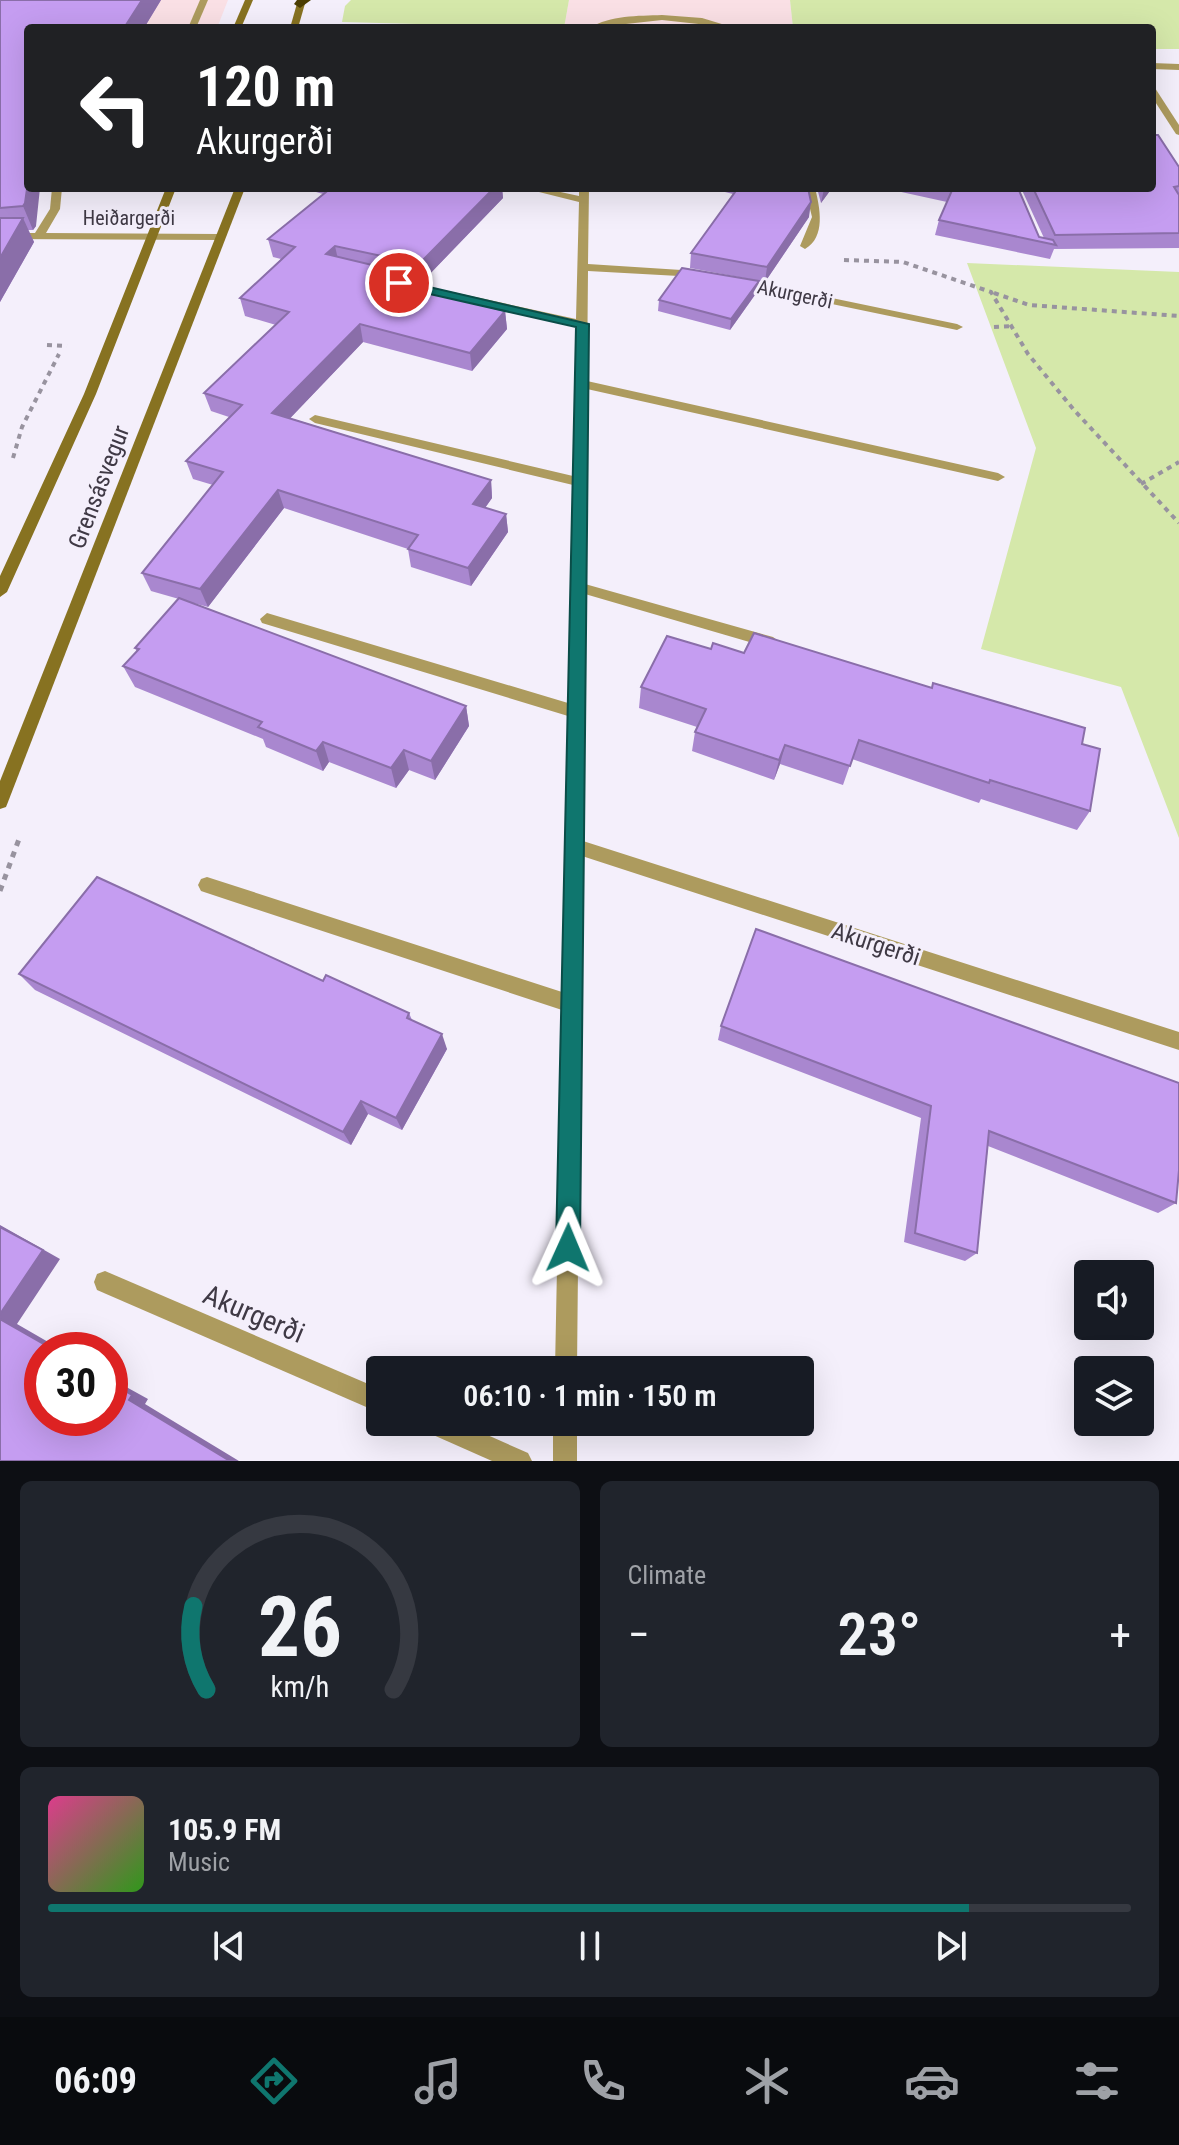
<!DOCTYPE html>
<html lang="en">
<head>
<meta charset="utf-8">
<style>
  body { margin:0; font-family:"Roboto Condensed",sans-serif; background:#20242c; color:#f1f3f6; height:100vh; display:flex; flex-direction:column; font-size:30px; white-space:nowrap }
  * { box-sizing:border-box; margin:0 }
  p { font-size:26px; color:#9ea1a6 }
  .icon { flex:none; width:44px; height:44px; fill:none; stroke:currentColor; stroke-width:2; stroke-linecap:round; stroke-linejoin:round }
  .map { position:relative; height:1461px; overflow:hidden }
  .sheet { display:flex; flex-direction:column; gap:20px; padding:20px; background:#0d0f14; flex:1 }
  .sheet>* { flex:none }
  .top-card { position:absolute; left:24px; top:24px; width:1132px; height:168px; border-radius:8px; box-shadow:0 8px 32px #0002; background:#202124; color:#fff; overflow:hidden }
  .buttons { position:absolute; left:1074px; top:1260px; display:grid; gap:16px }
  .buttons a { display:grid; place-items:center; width:80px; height:80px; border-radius:8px; background:#171b24; box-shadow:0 8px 32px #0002; font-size:40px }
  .speed { position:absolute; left:24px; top:1332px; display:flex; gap:16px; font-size:40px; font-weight:700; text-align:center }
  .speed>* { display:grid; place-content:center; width:104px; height:104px; border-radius:50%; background:#171b24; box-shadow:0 8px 32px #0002; line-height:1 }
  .speed .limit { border:12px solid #d22; background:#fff; color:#111 }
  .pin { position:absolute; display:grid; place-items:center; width:68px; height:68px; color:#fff; margin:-34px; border:4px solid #fff; border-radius:50%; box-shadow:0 2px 8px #0007 }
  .me { position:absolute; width:88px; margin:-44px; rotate:1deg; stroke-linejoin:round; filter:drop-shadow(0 0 6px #0008) }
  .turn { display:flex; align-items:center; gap:28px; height:168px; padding:0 40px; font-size:36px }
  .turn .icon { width:104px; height:104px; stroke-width:2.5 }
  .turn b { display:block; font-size:56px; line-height:68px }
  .big { font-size:60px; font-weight:600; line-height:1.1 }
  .sheet .widget { flex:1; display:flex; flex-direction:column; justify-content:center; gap:12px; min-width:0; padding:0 28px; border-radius:12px; background:#20242c }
  .sheet .dial { align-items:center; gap:0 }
  .dial svg { height:208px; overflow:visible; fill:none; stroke:#363941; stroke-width:7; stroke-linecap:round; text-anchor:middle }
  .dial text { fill:#f1f3f6; stroke:none }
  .song { display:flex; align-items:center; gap:24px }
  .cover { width:96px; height:96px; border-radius:12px; background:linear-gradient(135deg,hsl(330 70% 55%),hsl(110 70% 35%)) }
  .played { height:8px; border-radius:4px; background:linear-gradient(90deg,#0f766e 85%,#363941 85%) }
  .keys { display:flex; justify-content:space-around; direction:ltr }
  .heat { display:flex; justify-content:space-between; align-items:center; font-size:44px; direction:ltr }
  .sheet .tiles { flex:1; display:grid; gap:20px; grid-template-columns:1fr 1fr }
  .widget:last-child { grid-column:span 2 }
  .trip { position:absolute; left:366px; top:1356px; width:448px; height:80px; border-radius:8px; background:#171b24; box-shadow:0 8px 32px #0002; font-weight:600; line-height:80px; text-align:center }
  .menu { display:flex; height:128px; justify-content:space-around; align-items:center; background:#090b0e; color:#9ea1a6 }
  .menu .icon { width:56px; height:56px }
  .menu .on { color:#0f766e }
  .menu b { font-size:36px; color:#f1f3f6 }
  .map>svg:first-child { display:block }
  .commercial { fill:#fae0e5 }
  .green { fill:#d5e8aa }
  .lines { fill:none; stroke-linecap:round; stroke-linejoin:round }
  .path-far1 { stroke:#98939f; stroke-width:4; stroke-dasharray:5 5; stroke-linecap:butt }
  .path { stroke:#98939f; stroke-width:5; stroke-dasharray:6 6; stroke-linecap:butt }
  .lane { fill:#ad9b5e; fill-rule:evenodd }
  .street { fill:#ad9b5e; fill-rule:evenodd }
  .secondary { fill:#877221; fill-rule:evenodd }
  .highway { fill:#4c3e02; fill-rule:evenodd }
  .wall { fill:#a987cf }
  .shaded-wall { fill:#8a6ea9 }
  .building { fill:#c59df1; stroke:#8a6ea9; stroke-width:2 }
  .route { fill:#0f766e; stroke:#0a4d48; stroke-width:2 }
  .labels { text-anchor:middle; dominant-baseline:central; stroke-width:6; stroke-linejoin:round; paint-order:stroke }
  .far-street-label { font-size:20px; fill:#3f3945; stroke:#f4effb }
  .street-label { font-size:24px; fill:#3f3945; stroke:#f4effb }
  .near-street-label { font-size:28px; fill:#3f3945; stroke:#f4effb }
</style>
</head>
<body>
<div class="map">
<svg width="1179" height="1461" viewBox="0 0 1179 1461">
  <rect width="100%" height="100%" fill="#f4effb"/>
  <g class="commercial">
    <path d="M 0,0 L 228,0 L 217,28 L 28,28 Z"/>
    <path d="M 569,0 L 790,0 L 793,28 L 564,28 Z"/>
  </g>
  <g class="green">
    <path d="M 351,0 L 569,0 L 564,28 L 342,22 L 345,6 Z"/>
    <path d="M 790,0 L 1179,0 L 1179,49 L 1152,49 L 1152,28 L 793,28 Z"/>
    <path d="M 967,263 L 1179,272 L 1179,838 L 1121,687 L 981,649 L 1036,448 Z"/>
  </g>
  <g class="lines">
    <g class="path-far1">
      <path d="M 844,260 L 903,262 L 991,292 L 1028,354 L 1074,410 L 1179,523"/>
      <path d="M 994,293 L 1029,305 L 1179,316"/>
      <path d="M 994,327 L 1013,326"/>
      <path d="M 47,345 L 67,346"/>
      <path d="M 13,458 L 22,427 L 59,354"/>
      <path d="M 1141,484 L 1179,462"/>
    </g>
    <path class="path" d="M 0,891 L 19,839"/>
    <g class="lane">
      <path d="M 200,0 L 208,0 L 196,28 L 188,28 Z"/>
      <path d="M 662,15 L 702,18 L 735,28 L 662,20 L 590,28 C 610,15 638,16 662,15 Z"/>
    </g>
    <g class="street">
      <path d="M 1152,63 L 1179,64 L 1179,70 L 1152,69 Z"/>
      <path d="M 1152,87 L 1155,88 L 1179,125 L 1179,135 L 1176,134 L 1152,97 Z"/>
      <path d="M 52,188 L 62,188 L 60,209 L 46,233 L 219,234 L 224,237 L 219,240 L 0,239 L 0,233 L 35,233 L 50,209 Z"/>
      <path d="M 523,188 L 542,188 L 579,196 L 579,188 L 589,188 L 588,264 L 697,271 L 703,274 L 697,277 L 588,271 L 587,381 L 998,473 L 1005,477 L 998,481 L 587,389 L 585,584 L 773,637 L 781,643 L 773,649 L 585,594 L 583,841 L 1179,1032 L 1179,1050 L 582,856 L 577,1370 L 555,1370 L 562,1010 L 207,893 L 201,891 L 198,885 L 201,879 L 207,877 L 562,992 L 568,716 L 262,623 L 260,619 L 267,613 L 568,703 L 573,485 L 315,423 L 309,419 L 315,415 L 573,476 L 576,326 L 387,282 L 393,279 L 576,319 L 579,202 Z"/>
      <path d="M 805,188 L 815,188 C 820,208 826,237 805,249 L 800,246 L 812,217 Z"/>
      <path d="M 740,279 L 957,324 L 963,327 L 957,330 L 736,284 L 734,282 Z"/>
      <path d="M 105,1271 L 380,1389 L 380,1413 L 97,1290 L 94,1282 L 97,1274 Z"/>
      <path d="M 418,1422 L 458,1422 L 528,1453 L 532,1461 L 492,1461 L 422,1430 Z"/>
      <rect x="553" y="1422" width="24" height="39"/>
    </g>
    <g class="secondary">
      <path d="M 245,0 L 253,0 L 241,28 L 233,28 Z"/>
      <path d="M 298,0 L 306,0 L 298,28 L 290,28 Z"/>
      <path d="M 166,188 L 176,188 L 96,394 L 7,592 L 0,597 L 0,576 L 84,394 Z"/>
      <path d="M 235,188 L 245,188 L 8,802 L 6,807 L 0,809 L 0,781 Z"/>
    </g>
    <path class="highway" d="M 311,0 L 300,8 L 294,4 L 297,0 Z"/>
  </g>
  <g class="wall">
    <path d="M 0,0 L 161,0 L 144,28 L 28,28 L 36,226 L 33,230 L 28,230 L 34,242 L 0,302 Z"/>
    <path d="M 1179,167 L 1179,248 L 1054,249 L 1050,259 L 935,235 L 939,220 L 947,202 L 883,188 L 1018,188 L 1039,237 L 1044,238 L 1021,188 L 1152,188 Z"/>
    <path d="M 309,188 L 502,188 L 503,198 L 422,282 L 411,280 L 412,287 L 505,311 L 507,329 L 472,371 L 363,342 L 290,418 L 491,480 L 492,498 L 485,508 L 506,514 L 508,532 L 471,586 L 411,567 L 408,549 L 284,508 L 208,607 L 186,601 L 466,706 L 469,726 L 435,780 L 409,770 L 396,788 L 329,762 L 323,771 L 266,747 L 263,739 L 135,687 L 123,666 L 137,652 L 135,648 L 179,599 L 151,591 L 142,573 L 213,485 L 193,479 L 186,461 L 229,417 L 211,411 L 204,393 L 276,325 L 245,316 L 240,298 L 281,259 L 273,257 L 268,239 L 323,194 L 309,190 Z"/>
    <path d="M 717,188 L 808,188 L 809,217 L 765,282 L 690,268 L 691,253 L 733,194 L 717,190 Z"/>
    <path d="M 817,188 L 832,188 L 821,203 Z"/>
    <path d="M 757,292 L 730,330 L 658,311 L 659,300 Z"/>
    <path d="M 711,649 L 744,653 L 1082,744 L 1090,811 L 1077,830 L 981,799 L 979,803 L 852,759 L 843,785 L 780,764 L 774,780 L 692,751 L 695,732 L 697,727 L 639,708 L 641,687 Z"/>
    <path d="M 756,929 L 1176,1203 L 1158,1213 L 988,1146 L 977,1253 L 965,1261 L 904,1242 L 921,1118 L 718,1040 L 721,1026 Z"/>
    <path d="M 19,974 L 323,981 L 409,1013 L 412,1020 L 447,1049 L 402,1130 L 368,1114 L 351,1145 L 35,990 Z"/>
  </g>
  <g class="shaded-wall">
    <path d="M 142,0 L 161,0 L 144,28 L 124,28 Z"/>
    <path d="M 28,182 L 28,188 L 40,188 L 36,226 L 33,230 L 23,206 Z"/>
    <path d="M 494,188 L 502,188 L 503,198 L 422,282 L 419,264 Z"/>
    <path d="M 825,188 L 832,188 L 821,203 L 824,189 Z"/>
    <path d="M 811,202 L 809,217 L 765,282 L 767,267 Z"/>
    <path d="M 23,218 L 34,242 L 0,302 L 0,258 Z"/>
    <path d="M 335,246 L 339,264 L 326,254 Z"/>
    <path d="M 410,274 L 413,292 L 400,284 Z"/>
    <path d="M 759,281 L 757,292 L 730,330 L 731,319 Z"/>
    <path d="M 505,311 L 507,329 L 472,371 L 470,353 Z"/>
    <path d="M 360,324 L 363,342 L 278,431 L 272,413 Z"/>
    <path d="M 491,480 L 492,498 L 475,522 L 473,504 Z"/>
    <path d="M 278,490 L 284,508 L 208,607 L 200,589 Z"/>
    <path d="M 506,514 L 508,532 L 471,586 L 468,568 Z"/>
    <path d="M 466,706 L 469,726 L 435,780 L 431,761 Z"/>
    <path d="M 323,742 L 329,762 L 323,771 L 316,751 Z"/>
    <path d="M 785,745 L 780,764 L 774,780 L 779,760 Z"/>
    <path d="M 404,750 L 409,770 L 396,788 L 391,768 Z"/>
    <path d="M 442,1034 L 447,1049 L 402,1130 L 396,1118 Z"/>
    <path d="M 361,1101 L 368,1114 L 351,1145 L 343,1132 Z"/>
    <path d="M 0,1225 L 60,1259 L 17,1324 L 62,1350 L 54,1350 L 0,1319 Z"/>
    <path d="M 110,1378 L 148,1399 L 145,1404 L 239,1461 L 230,1461 L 129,1400 L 110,1382 Z"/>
  </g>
  <g class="building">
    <path d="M 0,0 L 142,0 L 124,28 L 28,28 L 28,182 L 25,203 L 23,206 L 0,208 Z"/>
    <path d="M 1152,135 L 1158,135 L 1179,167 L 1179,186 L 1174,187 L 1179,195 L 1179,233 L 1055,235 L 1033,188 L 1152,188 Z"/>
    <path d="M 331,188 L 494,188 L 419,264 L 335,246 L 326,254 L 410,274 L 400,284 L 505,311 L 470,353 L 360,324 L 272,413 L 491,480 L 473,504 L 506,514 L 468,568 L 408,549 L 418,535 L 278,490 L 200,589 L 142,573 L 223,472 L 186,461 L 242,405 L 204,393 L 289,312 L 240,298 L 295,247 L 268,239 Z"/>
    <path d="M 738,188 L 808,188 L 811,202 L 767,267 L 691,253 Z"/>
    <path d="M 953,188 L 1018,188 L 1039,237 L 1053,240 L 1056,245 L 939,220 Z"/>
    <path d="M 0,218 L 23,218 L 0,258 Z"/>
    <path d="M 682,268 L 759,281 L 731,319 L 659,300 Z"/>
    <path d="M 179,598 L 466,706 L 431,761 L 404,750 L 391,768 L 323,742 L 316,751 L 258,727 L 262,722 L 123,666 L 139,649 L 135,648 Z"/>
    <path d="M 754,633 L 932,688 L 933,683 L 1085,728 L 1082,744 L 1100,749 L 1090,811 L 990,780 L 989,783 L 859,740 L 850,766 L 785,745 L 779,760 L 695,732 L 706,709 L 641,687 L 667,636 L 711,649 L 713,643 L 744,653 Z"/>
    <path d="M 97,877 L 323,981 L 326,975 L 409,1013 L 407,1018 L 442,1034 L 396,1118 L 361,1101 L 343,1132 L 19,974 Z"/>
    <path d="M 756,929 L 1179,1083 L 1179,1170 L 1176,1203 L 989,1131 L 977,1253 L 915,1233 L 931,1106 L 721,1026 Z"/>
    <path d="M 0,1227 L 43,1250 L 0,1314 Z"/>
    <path d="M 0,1319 L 54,1350 L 42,1350 L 42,1418 L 110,1418 L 110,1382 L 132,1395 L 129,1400 L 230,1461 L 0,1461 Z"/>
  </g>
  <path class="route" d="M 399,280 L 589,324 L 580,1248 L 577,1257 L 568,1260 L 560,1257 L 556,1248 L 576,327 L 394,286 L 393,283 Z"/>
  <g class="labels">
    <g class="far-street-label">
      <text x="129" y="218">Heiðargerði</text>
      <text transform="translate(795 294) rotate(12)">Akurgerði</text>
    </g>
    <g class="street-label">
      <text transform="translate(99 487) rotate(-69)">Grensásvegur</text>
      <text transform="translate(876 944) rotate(18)">Akurgerði</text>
    </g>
    <g class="near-street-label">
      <text transform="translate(254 1314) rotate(23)">Akurgerði</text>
    </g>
  </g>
</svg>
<div class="buttons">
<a><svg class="icon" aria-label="sound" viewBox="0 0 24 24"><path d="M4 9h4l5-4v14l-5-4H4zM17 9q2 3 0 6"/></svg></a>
<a><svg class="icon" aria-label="layers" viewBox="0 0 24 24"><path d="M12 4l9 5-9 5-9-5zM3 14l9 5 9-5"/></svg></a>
</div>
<div class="speed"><div class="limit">30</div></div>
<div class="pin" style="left:399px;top:283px;background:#d93025"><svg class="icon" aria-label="arrive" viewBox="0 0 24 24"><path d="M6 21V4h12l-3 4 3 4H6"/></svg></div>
<svg class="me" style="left:568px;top:1248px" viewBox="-20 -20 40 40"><path d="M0-17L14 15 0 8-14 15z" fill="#0f766e" stroke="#fff" stroke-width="4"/></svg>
<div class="trip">06:10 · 1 min · 150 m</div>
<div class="top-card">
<div class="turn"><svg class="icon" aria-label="left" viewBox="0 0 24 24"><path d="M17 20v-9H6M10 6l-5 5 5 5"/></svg><div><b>120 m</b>Akurgerði</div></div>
</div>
</div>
<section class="sheet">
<div class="tiles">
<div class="widget dial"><svg viewBox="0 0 100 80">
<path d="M14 69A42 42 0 1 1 86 69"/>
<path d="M14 69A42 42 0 0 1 9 37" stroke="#0f766e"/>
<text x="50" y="56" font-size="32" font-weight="700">26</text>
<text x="50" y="72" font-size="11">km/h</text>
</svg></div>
<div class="widget"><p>Climate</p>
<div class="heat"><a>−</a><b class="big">23°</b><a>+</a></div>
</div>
<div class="widget">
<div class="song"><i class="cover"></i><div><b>105.9 FM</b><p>Music</p></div></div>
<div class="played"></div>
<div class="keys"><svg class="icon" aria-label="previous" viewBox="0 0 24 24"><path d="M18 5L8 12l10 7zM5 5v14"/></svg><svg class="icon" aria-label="pause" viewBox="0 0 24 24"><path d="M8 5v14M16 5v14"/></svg><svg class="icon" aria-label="next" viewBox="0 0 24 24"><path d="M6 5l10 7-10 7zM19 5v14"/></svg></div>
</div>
</div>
</section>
<nav class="menu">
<b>06:09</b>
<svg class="icon on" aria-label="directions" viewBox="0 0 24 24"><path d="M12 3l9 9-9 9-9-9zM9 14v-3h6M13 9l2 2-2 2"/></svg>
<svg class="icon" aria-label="music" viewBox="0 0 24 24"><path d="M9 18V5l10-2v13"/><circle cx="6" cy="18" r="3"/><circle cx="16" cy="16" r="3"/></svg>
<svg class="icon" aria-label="phone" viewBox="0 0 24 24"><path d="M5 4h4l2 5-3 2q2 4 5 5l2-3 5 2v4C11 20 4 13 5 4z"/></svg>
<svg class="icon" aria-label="climate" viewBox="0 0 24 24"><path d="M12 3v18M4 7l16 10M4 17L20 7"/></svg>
<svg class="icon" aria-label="car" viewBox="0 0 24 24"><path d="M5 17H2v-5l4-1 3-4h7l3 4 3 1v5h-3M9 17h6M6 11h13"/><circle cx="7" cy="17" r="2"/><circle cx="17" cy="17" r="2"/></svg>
<svg class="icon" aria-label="filters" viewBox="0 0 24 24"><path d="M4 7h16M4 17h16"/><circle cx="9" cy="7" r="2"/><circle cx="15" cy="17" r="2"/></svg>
</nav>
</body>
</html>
